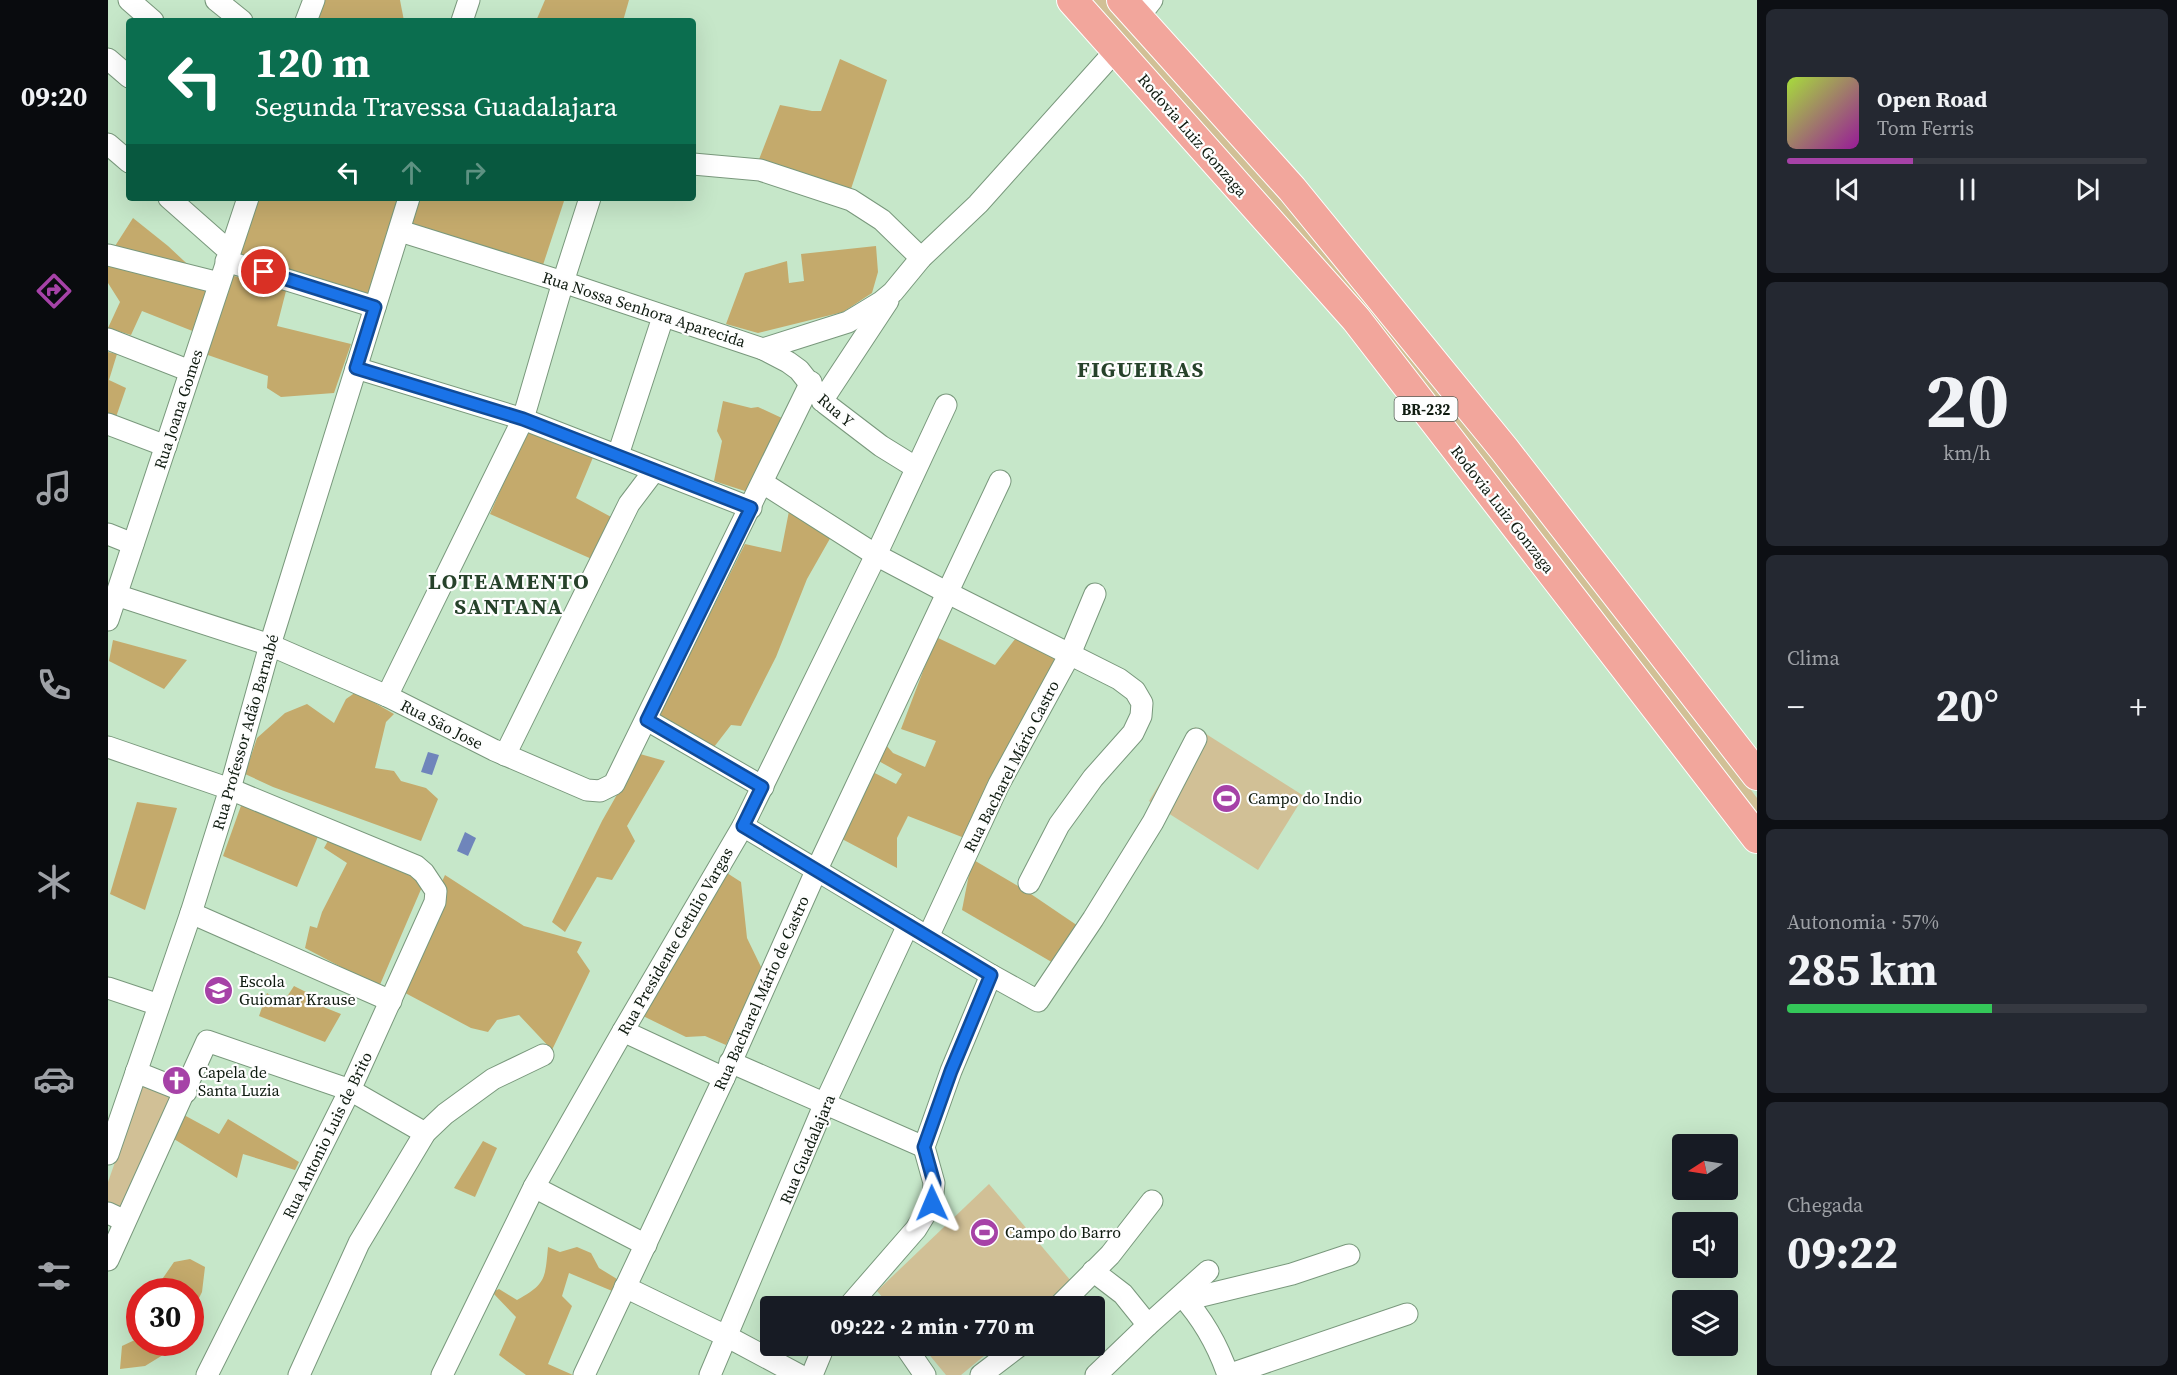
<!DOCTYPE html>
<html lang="pt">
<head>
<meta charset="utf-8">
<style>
  body { margin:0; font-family:"Source Serif 4",serif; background:#242831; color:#f1f3f6; height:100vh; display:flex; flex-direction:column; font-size:22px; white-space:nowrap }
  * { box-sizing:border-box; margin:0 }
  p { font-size:20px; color:#9ea1a6 }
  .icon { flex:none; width:33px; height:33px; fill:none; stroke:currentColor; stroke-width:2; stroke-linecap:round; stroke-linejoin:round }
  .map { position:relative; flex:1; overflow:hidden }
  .panel { display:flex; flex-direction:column; gap:9px; padding:9px; background:#0d0f14; width:420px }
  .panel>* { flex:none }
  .top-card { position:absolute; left:18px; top:18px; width:570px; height:183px; border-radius:6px; box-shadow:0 6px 24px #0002; background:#0b6e4f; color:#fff; overflow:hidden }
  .needle { width:39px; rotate:258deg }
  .tools { position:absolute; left:1564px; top:1134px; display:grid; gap:12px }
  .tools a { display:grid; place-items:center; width:66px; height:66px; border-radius:6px; background:#171b24; box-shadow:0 6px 24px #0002; font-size:30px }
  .speed { position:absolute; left:18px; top:1278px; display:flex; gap:12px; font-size:30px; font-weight:700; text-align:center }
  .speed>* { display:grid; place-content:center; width:78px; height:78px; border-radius:50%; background:#171b24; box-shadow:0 6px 24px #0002; line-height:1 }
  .speed .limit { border:9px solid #d22; background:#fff; color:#111 }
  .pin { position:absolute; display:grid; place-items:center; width:51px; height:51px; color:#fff; margin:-26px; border:3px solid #fff; border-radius:50%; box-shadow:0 2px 6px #0007 }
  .me { position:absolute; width:66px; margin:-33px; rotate:359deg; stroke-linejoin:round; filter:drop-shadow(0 0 4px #0008) }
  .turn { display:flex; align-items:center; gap:21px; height:126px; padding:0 30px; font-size:27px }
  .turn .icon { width:78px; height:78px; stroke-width:2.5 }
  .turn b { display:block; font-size:42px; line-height:51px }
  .lanes { display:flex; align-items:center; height:57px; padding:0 30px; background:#0003; justify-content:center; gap:30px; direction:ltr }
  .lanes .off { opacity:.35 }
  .big { font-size:45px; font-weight:700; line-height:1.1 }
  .panel .tile { flex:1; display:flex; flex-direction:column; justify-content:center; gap:9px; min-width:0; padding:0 21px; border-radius:9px; background:#242831 }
  .panel .dial { align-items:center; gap:0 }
  .dial b { font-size:78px; line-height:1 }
  .song { display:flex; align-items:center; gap:18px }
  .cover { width:72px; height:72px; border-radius:9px; background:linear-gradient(135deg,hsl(80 70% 55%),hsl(300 70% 35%)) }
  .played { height:6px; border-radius:3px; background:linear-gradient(90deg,#a642a7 35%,#363941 35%) }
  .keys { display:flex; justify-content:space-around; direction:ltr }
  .heat { display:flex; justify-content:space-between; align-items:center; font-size:33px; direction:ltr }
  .charge { height:9px; border-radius:4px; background:linear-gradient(90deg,#34c759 57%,#363941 0) }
  .trip { position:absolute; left:652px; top:1296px; width:345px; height:60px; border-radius:6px; background:#171b24; box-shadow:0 6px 24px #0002; font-weight:700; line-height:60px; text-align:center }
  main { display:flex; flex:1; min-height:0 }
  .dock { display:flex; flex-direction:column; width:108px; justify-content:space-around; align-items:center; background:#090b0e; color:#9ea1a6 }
  .dock .icon { width:42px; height:42px }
  .dock .on { color:#a642a7 }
  .dock b { font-size:27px; color:#f1f3f6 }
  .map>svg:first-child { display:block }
  .green { fill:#d1c096 }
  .forest { fill:#c4aa6c }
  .water { fill:#6f85bb }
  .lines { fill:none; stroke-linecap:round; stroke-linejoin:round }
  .minor-casing { stroke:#79987c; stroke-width:23 }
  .highway-casing { stroke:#fff; stroke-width:32 }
  .minor { stroke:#fff; stroke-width:21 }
  .highway { stroke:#f2a69c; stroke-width:30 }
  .route-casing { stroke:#114b97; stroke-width:15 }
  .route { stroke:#1a73e8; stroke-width:10 }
  .labels { text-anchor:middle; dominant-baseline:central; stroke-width:4.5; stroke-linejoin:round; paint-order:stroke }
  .shield { fill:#fefefe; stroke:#575f57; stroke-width:1.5 }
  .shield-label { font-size:15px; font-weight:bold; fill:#0f1b10 }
  .street-label { font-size:16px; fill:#0f1b10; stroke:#fefefe }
  .poi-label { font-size:16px; fill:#0f1b10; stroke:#fefefe; text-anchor:start }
  .district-label { font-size:22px; font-weight:bold; letter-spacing:1.5px; fill:#26422a; stroke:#fefefe }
</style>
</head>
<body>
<main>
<nav class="dock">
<b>09:20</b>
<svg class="icon on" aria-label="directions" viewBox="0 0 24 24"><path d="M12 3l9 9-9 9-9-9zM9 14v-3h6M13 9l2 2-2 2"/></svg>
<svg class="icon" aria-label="music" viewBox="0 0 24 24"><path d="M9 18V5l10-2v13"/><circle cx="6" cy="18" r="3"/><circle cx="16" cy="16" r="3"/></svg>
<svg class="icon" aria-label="phone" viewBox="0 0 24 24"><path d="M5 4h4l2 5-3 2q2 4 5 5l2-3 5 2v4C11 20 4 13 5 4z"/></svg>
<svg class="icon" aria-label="climate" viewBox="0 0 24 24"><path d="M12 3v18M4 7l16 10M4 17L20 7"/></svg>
<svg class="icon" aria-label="car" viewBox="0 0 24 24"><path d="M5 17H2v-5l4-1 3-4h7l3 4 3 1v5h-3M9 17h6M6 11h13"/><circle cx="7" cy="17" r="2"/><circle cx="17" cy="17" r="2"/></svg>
<svg class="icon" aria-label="filters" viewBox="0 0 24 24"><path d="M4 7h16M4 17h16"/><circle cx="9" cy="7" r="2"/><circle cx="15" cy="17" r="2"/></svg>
</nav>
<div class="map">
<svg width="1649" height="1375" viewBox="0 0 1649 1375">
  <rect width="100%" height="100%" fill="#c6e7c9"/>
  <g class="green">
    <path d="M 976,0 L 998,0 L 1169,182 L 1480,571 L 1649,798 L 1649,823 Z"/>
    <path d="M 1087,727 L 1196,796 L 1150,870 L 1041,801 Z"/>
    <path d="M 36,1080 L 66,1093 L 12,1213 L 0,1207 L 0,1182 Z"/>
    <path d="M 881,1184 L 963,1281 L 933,1306 L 782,1306 L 769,1291 Z"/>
    <path d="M 814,1346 L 888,1346 L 853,1375 L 838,1375 Z"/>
  </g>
  <g class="forest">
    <path d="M 212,0 L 292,0 L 296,21 L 206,21 Z"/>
    <path d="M 437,0 L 521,0 L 515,21 L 428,21 Z"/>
    <path d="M 732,59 L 779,80 L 741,195 L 650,162 L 672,105 L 704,111 L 713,111 Z"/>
    <path d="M 147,198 L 291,198 L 260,299 L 126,257 Z"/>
    <path d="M 311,198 L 457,198 L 434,268 L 303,223 Z"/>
    <path d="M 25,218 L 60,246 L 105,288 L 87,332 L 34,311 L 23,335 L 0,328 L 12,302 L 0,283 L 0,257 Z"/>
    <path d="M 768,246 L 770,272 L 764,293 L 735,312 L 650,333 L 618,324 L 637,273 L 679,261 L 681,283 L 696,281 L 693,254 Z"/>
    <path d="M 123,275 L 178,291 L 169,326 L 243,344 L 226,393 L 173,397 L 159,388 L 160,376 L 97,354 Z"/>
    <path d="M 0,352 L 9,354 L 1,380 L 18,388 L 7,420 L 0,417 Z"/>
    <path d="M 615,401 L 643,408 L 650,407 L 676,419 L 646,494 L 606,481 L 614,441 L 609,431 Z"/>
    <path d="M 419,429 L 486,455 L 468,498 L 505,518 L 486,560 L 382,514 Z"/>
    <path d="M 682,506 L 724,535 L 699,579 L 668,657 L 633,726 L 623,725 L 606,747 L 551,715 L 637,544 L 673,552 Z"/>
    <path d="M 911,634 L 953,657 L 859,839 L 800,816 L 789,838 L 789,868 L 734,839 L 761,770 L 788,784 L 794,774 L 767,759 L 778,745 L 785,753 L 817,767 L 828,741 L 793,729 L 828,637 L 887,665 Z"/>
    <path d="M 5,640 L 79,660 L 56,689 L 1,661 Z"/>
    <path d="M 248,692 L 286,714 L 278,722 L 267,768 L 286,771 L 293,781 L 318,788 L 330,799 L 313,841 L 165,787 L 137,774 L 149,738 L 177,713 L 199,704 L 226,723 L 238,699 Z"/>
    <path d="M 532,754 L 557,761 L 519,826 L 527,841 L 504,880 L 489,877 L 457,932 L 444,922 L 494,821 Z"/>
    <path d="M 29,802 L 69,808 L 37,910 L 2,894 Z"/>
    <path d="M 134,803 L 211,834 L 189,887 L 115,856 Z"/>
    <path d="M 221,839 L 317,880 L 271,987 L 197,948 L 202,926 L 209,928 L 214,912 L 239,863 L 216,848 Z"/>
    <path d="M 864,859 L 917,890 L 973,928 L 947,964 L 854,910 Z"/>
    <path d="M 619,873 L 633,882 L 639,938 L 654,969 L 618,1045 L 597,1036 L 578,1037 L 533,1015 Z"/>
    <path d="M 337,875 L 416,926 L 474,942 L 469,952 L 482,971 L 444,1050 L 411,1015 L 389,1020 L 380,1032 L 363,1028 L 286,987 Z"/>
    <path d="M 186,986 L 198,992 L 198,1000 L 233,1014 L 217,1042 L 151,1016 L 159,993 L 174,1004 Z"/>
    <path d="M 76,1115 L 111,1134 L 120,1119 L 191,1162 L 187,1170 L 135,1154 L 129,1178 L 66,1139 Z"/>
    <path d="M 375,1141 L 389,1148 L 367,1197 L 346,1188 Z"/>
    <path d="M 440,1247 L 452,1252 L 469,1247 L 483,1253 L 491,1268 L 509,1279 L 509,1293 L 461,1273 L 454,1296 L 464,1306 L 440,1364 L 465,1375 L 418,1375 L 391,1355 L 408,1317 L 384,1292 L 391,1289 L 409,1300 C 438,1284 437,1279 440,1247 Z"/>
    <path d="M 82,1259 L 97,1267 L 94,1292 L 83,1314 L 82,1292 L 46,1291 L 66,1262 Z"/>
    <path d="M 31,1338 L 32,1342 L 60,1343 L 68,1347 L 37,1366 L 12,1369 L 14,1346 Z"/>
  </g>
  <g class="water">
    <path d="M 320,752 L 331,755 L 324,775 L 313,772 Z"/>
    <path d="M 357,832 L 368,838 L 360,856 L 349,851 Z"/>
  </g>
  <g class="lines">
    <defs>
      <g id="minor">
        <path d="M 21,0 L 45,21"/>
        <path d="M 108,0 L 134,21"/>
        <path d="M 1030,18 L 1044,0"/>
        <path d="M 198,21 L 206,0"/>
        <path d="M 354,21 L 361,0"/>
        <path d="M 0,59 L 21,77"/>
        <path d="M 0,144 L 21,162"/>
        <path d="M 585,164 L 652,170 L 743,200 L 774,220 L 813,258"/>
        <path d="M 61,198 L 121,251"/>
        <path d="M 292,231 L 455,282 L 655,349 L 740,322 L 773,302 L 785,292 L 813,258 L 870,204 L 1009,49"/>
        <path d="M 0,255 L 111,283"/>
        <path d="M 118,261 L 267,307"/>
        <path d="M 0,339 L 82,371"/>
        <path d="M 655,349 L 680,362 L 691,370 L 718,404 L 773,446 L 807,467"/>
        <path d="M 248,368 L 415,419 L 643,508"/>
        <path d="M 714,401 L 780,301"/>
        <path d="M 0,424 L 58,446"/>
        <path d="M 510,455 L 555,317"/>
        <path d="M 655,483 L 768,555 L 840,593 L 1011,679 L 1027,691 L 1034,703 L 1033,716 L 1025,733 L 985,778 L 951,825 L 921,883"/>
        <path d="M 0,534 L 25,544"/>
        <path d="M 8,595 L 162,645 L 279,696 L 386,750 L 479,790 L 492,791 L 506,784 L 703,382"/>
        <path d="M 0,620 L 140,198"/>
        <path d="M 279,696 L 415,419 L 455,282 L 482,198"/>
        <path d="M 539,720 L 655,787"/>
        <path d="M 0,747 L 122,789 L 308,866 L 316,873 L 328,891 L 327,902 L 242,1090 L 99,1375"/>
        <path d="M 397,755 L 521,504 L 546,471"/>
        <path d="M 635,826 L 883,975 L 930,1001 L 985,919 L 1045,822 L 1088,739"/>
        <path d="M 83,913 L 283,1001"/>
        <path d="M 820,937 L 891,784 L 962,654 L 987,594"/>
        <path d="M 0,988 L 51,1005"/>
        <path d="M 515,1031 L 616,1078"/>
        <path d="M 622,1062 L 816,1147"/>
        <path d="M 28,1072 L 78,1092"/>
        <path d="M 0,1154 L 83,913 L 122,789 L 162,645 L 301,198"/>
        <path d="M 426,1187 L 538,1245"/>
        <path d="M 0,1213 L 17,1221"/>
        <path d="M 0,1260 L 99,1041 L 242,1090 L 317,1133"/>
        <path d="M 985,1271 L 1015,1294 L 1040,1325"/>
        <path d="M 517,1287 L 620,1337 L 691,1375"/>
        <path d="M 1074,1296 C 1095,1319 1110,1346 1120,1375"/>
        <path d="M 1077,1300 L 1184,1274 L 1241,1255"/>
        <path d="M 741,1306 L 808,1229 L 824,1203 L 826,1183 L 816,1147 L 843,1071 L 883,975"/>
        <path d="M 951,1306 L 1002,1255 L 1044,1201"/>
        <path d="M 797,1346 L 817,1375"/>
        <path d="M 191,1375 L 251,1243 L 317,1133 L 337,1114 L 385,1079 L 435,1055"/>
        <path d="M 334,1375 L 426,1187 L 515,1031 L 635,826 L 768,555 L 838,405"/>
        <path d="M 476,1375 L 616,1078 L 709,869 L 892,481"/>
        <path d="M 602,1375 L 717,1103 L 800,925"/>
        <path d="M 704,1375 L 716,1346"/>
        <path d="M 873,1375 L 911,1346"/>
        <path d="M 988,1375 L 1040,1325 L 1100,1271"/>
        <path d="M 1120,1375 L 1299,1314"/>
      </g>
      <g id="highway">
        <path d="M 964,0 L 1248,319 L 1649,838"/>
        <path d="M 1014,0 L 1184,189 L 1396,449 L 1649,775"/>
      </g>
    </defs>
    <use href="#minor" class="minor-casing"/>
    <use href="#highway" class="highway-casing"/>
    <use href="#minor" class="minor"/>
    <use href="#highway" class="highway"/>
  </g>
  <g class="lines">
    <defs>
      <path id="route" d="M 156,272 L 267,307 L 248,368 L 415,419 L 643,508 L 539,720 L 654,787 L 635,826 L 883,975 L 843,1071 L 816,1147 L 826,1183 L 824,1203"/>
    </defs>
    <use href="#route" class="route-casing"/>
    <use href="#route" class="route"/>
  </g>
  <defs>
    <symbol id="stadium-disc" viewBox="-11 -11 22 22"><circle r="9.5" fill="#a642a7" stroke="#fefefe"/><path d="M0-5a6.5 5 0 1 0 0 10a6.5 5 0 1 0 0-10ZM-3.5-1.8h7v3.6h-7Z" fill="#fff"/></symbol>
    <symbol id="school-disc" viewBox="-11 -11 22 22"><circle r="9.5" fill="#a642a7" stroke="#fefefe"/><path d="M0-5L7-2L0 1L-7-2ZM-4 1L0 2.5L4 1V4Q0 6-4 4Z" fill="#fff"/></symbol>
    <symbol id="church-disc" viewBox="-11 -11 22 22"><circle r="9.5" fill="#a642a7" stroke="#fefefe"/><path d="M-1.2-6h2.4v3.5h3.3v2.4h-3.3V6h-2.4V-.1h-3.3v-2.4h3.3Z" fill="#fff"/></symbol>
  </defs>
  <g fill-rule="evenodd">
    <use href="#stadium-disc" x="1102" y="782" width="33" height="33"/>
    <use href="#school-disc" x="94" y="974" width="33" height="33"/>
    <use href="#church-disc" x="52" y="1064" width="33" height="33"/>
    <use href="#stadium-disc" x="860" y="1216" width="33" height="33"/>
  </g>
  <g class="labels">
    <rect class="shield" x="1286.5" y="397" width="63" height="24" rx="4.5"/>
    <g class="shield-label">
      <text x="1318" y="409">BR-232</text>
    </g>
    <g class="street-label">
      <text transform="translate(1085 135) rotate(49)">Rodovia Luiz Gonzaga</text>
      <text transform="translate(536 309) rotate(18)">Rua Nossa Senhora Aparecida</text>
      <text transform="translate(70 409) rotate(-72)">Rua Joana Gomes</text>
      <text transform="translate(728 410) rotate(41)">Rua Y</text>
      <text transform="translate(1395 509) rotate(52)">Rodovia Luiz Gonzaga</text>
      <text transform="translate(334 724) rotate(27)">Rua São Jose</text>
      <text transform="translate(137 732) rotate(-74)">Rua Professor Adão Barnabé</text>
      <text transform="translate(903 766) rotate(-63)">Rua Bacharel Mário Castro</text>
      <text transform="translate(567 941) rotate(-60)">Rua Presidente Getulio Vargas</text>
      <text transform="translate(653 993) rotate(-66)">Rua Bacharel Mário de Castro</text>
      <text transform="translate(219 1135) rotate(-64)">Rua Antonio Luis de Brito</text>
      <text transform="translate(699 1149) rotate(-67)">Rua Guadalajara</text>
    </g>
    <g class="poi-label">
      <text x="1140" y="798">Campo do Indio</text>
      <text x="131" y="981">Escola<tspan x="131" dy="18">Guiomar Krause</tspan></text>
      <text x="90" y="1072">Capela de<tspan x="90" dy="18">Santa Luzia</tspan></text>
      <text x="897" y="1232">Campo do Barro</text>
    </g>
    <g class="district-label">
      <text x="1033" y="369">FIGUEIRAS</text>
      <text x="401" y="581">LOTEAMENTO<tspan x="401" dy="25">SANTANA</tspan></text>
    </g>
  </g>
</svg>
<div class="tools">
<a><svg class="needle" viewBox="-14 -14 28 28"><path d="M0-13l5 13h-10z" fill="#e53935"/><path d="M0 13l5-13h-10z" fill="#9ea1a6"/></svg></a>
<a><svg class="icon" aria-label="sound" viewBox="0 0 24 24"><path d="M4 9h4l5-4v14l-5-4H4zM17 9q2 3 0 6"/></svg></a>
<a><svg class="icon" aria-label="layers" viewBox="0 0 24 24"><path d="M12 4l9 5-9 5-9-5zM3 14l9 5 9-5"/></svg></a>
</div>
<div class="speed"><div class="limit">30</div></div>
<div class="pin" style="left:156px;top:272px;background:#d93025"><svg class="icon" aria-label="arrive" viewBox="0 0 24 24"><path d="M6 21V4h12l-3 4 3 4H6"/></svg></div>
<svg class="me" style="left:824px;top:1203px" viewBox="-20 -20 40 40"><path d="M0-17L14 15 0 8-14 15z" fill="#1a73e8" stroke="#fff" stroke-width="4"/></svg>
<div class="trip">09:22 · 2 min · 770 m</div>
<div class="top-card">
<div class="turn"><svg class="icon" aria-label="left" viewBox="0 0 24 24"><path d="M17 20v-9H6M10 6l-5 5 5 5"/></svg><div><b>120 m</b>Segunda Travessa Guadalajara</div></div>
<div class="lanes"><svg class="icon" aria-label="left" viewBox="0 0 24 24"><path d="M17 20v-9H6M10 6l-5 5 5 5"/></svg><svg class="icon off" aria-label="ahead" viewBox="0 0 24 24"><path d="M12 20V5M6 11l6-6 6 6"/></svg><svg class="icon off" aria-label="right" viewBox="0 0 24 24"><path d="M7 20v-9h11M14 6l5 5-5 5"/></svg></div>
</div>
</div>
<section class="panel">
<div class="tile">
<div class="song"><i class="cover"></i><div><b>Open Road</b><p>Tom Ferris</p></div></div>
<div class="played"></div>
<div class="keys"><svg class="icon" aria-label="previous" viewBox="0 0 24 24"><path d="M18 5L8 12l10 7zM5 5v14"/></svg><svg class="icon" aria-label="pause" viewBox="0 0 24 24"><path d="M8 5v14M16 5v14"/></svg><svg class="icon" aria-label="next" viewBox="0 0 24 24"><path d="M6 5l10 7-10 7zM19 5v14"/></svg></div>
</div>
<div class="tile dial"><b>20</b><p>km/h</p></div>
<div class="tile"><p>Clima</p>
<div class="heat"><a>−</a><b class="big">20°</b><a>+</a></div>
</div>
<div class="tile"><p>Autonomia · 57%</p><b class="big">285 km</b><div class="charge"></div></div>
<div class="tile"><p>Chegada</p><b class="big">09:22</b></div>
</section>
</main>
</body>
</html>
